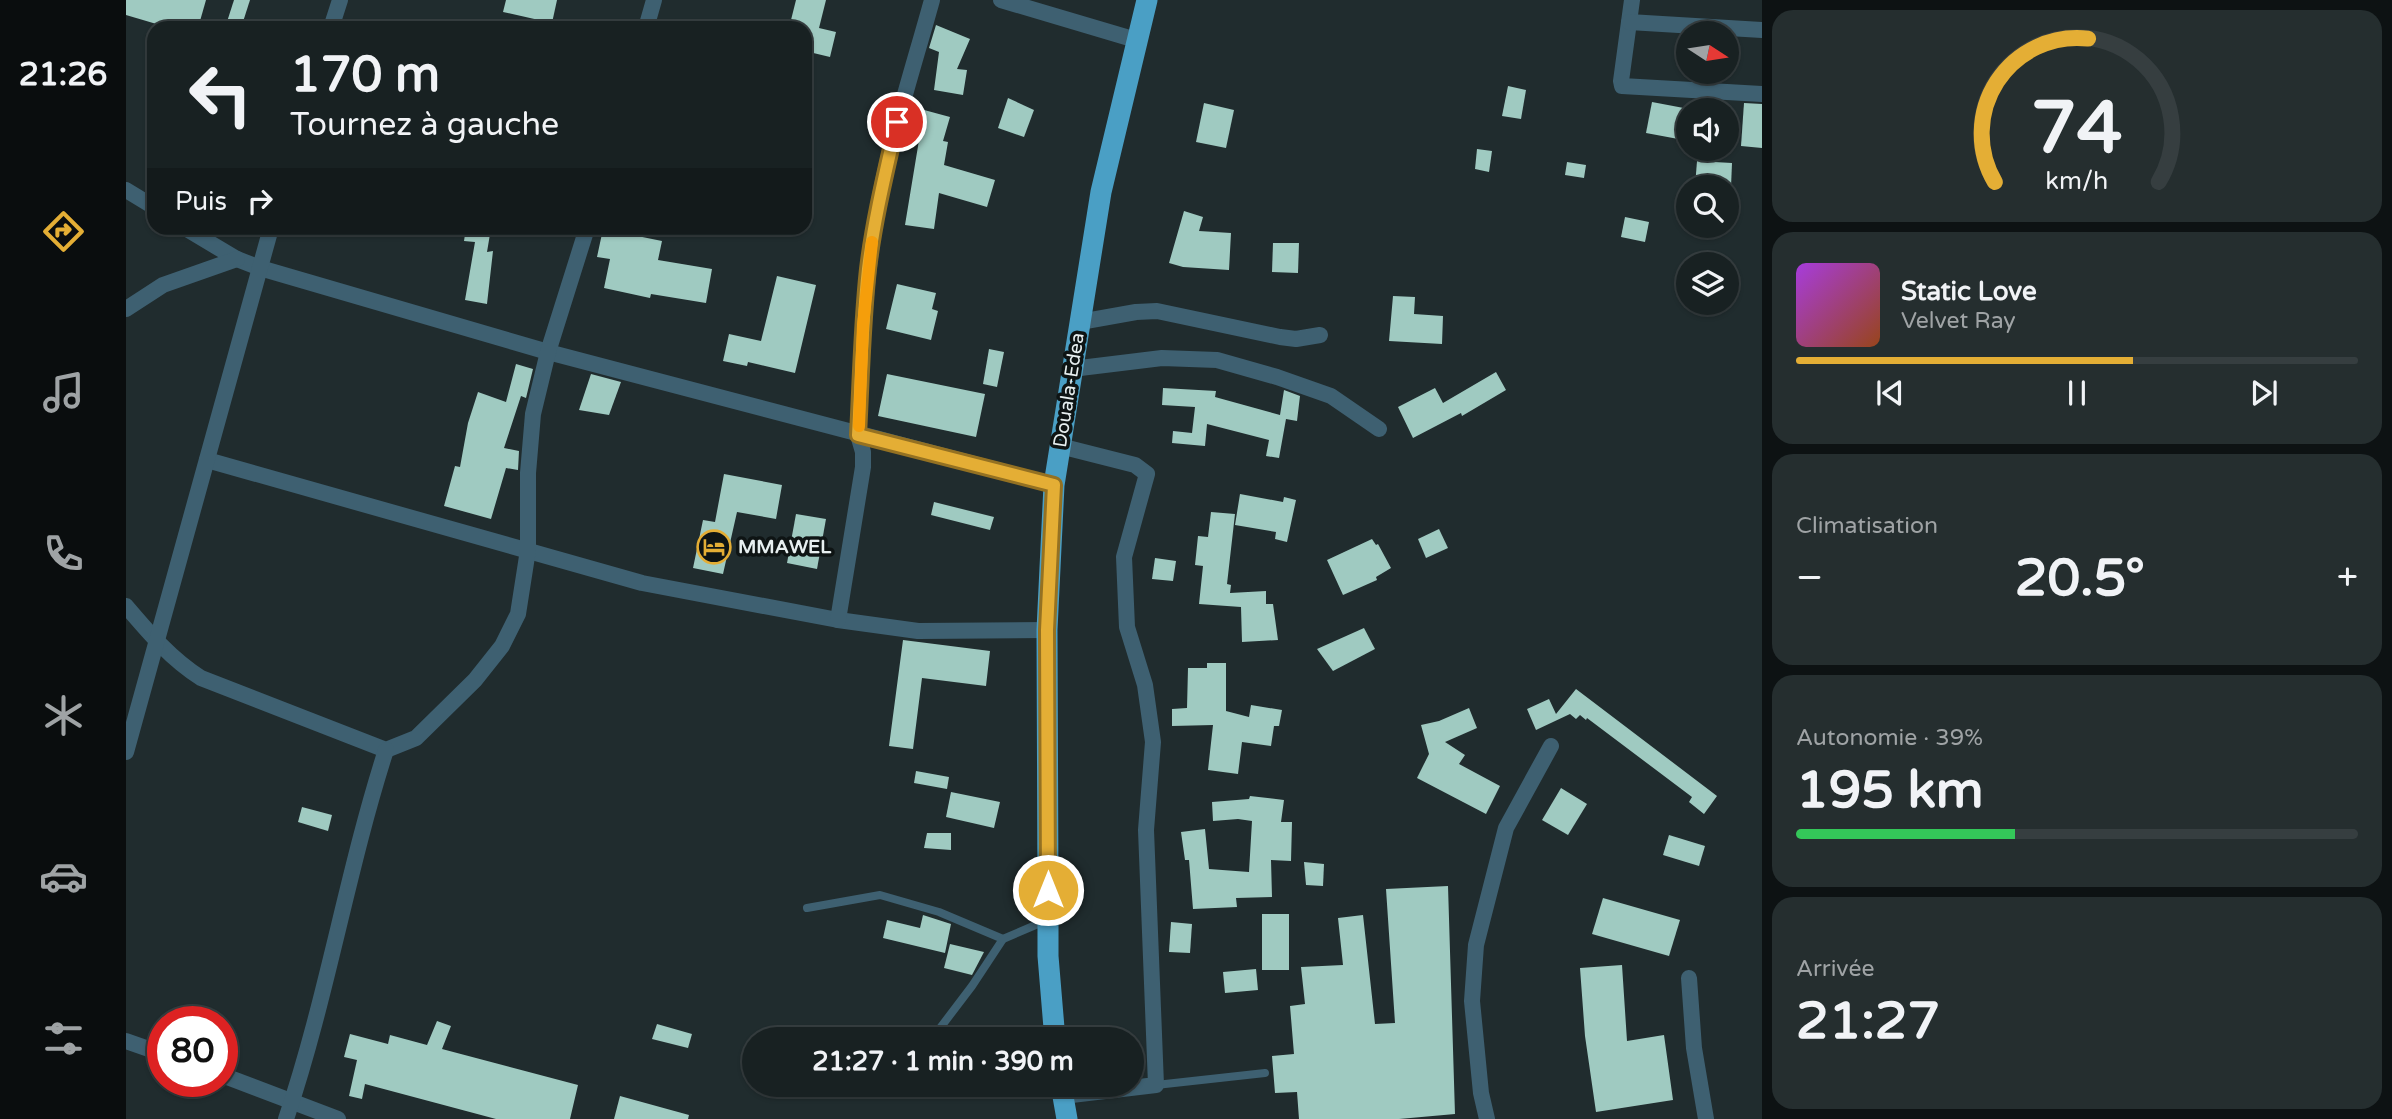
<!DOCTYPE html>
<html lang="fr">
<head>
<meta charset="utf-8">
<style>
  body { margin:0; font-family:"Varela Round",sans-serif; background:#252e2f; color:#f1f3f6; height:100vh; display:flex; flex-direction:column; font-size:26px; white-space:nowrap }
  * { box-sizing:border-box; margin:0 }
  p { font-size:23px; color:#9fa3a5 }
  .icon { flex:none; width:38px; height:38px; fill:none; stroke:currentColor; stroke-width:2; stroke-linecap:round; stroke-linejoin:round }
  .map { position:relative; flex:1; overflow:hidden }
  .sheet { display:flex; flex-direction:column; gap:10px; padding:10px; background:#0d1213; width:630px }
  .sheet>* { flex:none }
  .top-card { position:absolute; left:21px; top:21px; width:665px; height:214px; border-radius:21px; box-shadow:0 2px 5px #0004,0 0 0 2px #363e40; background:#182122; color:#f1f3f6; overflow:hidden }
  .needle { width:46px; rotate:102deg }
  .controls { position:absolute; left:1550px; top:21px; display:grid; gap:14px }
  .controls a { display:grid; place-items:center; width:63px; height:63px; border-radius:50%; background:#182122; box-shadow:0 2px 5px #0004,0 0 0 2px #363e40; font-size:35px }
  .speed { position:absolute; left:21px; top:1006px; display:flex; gap:14px; font-size:35px; font-weight:700; text-align:center }
  .speed>* { display:grid; place-content:center; width:91px; height:91px; border-radius:50%; background:#182122; box-shadow:0 2px 5px #0004,0 0 0 2px #363e40; line-height:1 }
  .speed .limit { border:10px solid #d22; background:#fff; color:#111 }
  .pin { position:absolute; display:grid; place-items:center; width:60px; height:60px; color:#fff; margin:-30px; border:4px solid #fff; border-radius:50%; box-shadow:0 2px 7px #0007 }
  .me { position:absolute; width:77px; margin:-38px; rotate:0deg; stroke-linejoin:round; filter:drop-shadow(0 0 5px #0008) }
  .turn { display:flex; align-items:center; gap:24px; height:147px; padding:0 28px; font-size:32px }
  .turn .icon { width:91px; height:91px; stroke-width:2.5 }
  .turn b { display:block; font-size:49px; line-height:60px }
  .then { display:flex; align-items:center; height:66px; padding:0 28px; background:#0003; gap:14px; font-size:26px }
  .big { font-size:52px; font-weight:700; line-height:1.1 }
  .sheet .card { flex:1; display:flex; flex-direction:column; justify-content:center; gap:10px; min-width:0; padding:0 24px; border-radius:21px; background:#252e2f }
  .sheet .dial { align-items:center; gap:0 }
  .dial svg { height:182px; overflow:visible; fill:none; stroke:#363e40; stroke-width:7; stroke-linecap:round; text-anchor:middle }
  .dial text { fill:#f1f3f6; stroke:none }
  .song { display:flex; align-items:center; gap:21px }
  .cover { width:84px; height:84px; border-radius:10px; background:linear-gradient(135deg,hsl(280 70% 55%),hsl(20 70% 35%)) }
  .played { height:7px; border-radius:4px; background:linear-gradient(90deg,#e4ae35 60%,#363e40 60%) }
  .keys { display:flex; justify-content:space-around; direction:ltr }
  .heat { display:flex; justify-content:space-between; align-items:center; font-size:38px; direction:ltr }
  .charge { height:10px; border-radius:5px; background:linear-gradient(90deg,#34c759 39%,#363e40 0) }
  .trip { position:absolute; left:616px; top:1027px; width:402px; height:70px; border-radius:35px; background:#182122; box-shadow:0 2px 5px #0004,0 0 0 2px #363e40; font-weight:700; line-height:70px; text-align:center }
  main { display:flex; flex:1; min-height:0 }
  .menu { display:flex; flex-direction:column; width:126px; justify-content:space-around; align-items:center; background:#0a0d0e; color:#9fa3a5 }
  .menu .icon { width:49px; height:49px }
  .menu .on { color:#e4ae35 }
  .menu b { font-size:32px; color:#f1f3f6 }
  .map>svg:first-child { display:block }
  .building { fill:#9fcac1 }
  .lines { fill:none; stroke-linecap:round; stroke-linejoin:round }
  .service { stroke:#3e6071; stroke-width:8 }
  .minor { stroke:#3e6071; stroke-width:16 }
  .trunk { stroke:#4a9fc5; stroke-width:21 }
  .route-casing { stroke:#947122; stroke-width:18 }
  .route { stroke:#e4ae35; stroke-width:12 }
  .slow { stroke:#f59e0b; stroke-width:12 }
  .labels { text-anchor:middle; dominant-baseline:central; stroke-width:7; stroke-linejoin:round; paint-order:stroke }
  .street-label { font-size:19px; fill:#e7eff0; stroke:#0e1414 }
  .poi-label { font-size:19px; font-weight:bold; fill:#e7eff0; stroke:#0e1414; text-anchor:start }
</style>
</head>
<body>
<main>
<nav class="menu">
<b>21:26</b>
<svg class="icon on" aria-label="directions" viewBox="0 0 24 24"><path d="M12 3l9 9-9 9-9-9zM9 14v-3h6M13 9l2 2-2 2"/></svg>
<svg class="icon" aria-label="music" viewBox="0 0 24 24"><path d="M9 18V5l10-2v13"/><circle cx="6" cy="18" r="3"/><circle cx="16" cy="16" r="3"/></svg>
<svg class="icon" aria-label="phone" viewBox="0 0 24 24"><path d="M5 4h4l2 5-3 2q2 4 5 5l2-3 5 2v4C11 20 4 13 5 4z"/></svg>
<svg class="icon" aria-label="climate" viewBox="0 0 24 24"><path d="M12 3v18M4 7l16 10M4 17L20 7"/></svg>
<svg class="icon" aria-label="car" viewBox="0 0 24 24"><path d="M5 17H2v-5l4-1 3-4h7l3 4 3 1v5h-3M9 17h6M6 11h13"/><circle cx="7" cy="17" r="2"/><circle cx="17" cy="17" r="2"/></svg>
<svg class="icon" aria-label="filters" viewBox="0 0 24 24"><path d="M4 7h16M4 17h16"/><circle cx="9" cy="7" r="2"/><circle cx="15" cy="17" r="2"/></svg>
</nav>
<div class="map">
<svg width="1636" height="1119" viewBox="0 0 1636 1119">
  <rect width="100%" height="100%" fill="#202c2e"/>
  <g class="building">
    <path d="M 0,0 L 80,0 L 72,28 L 44,28 L 0,15 Z"/>
    <path d="M 108,0 L 124,0 L 115,28 L 99,28 Z"/>
    <path d="M 380,0 L 431,0 L 426,23 L 377,12 Z"/>
    <path d="M 670,0 L 700,0 L 693,28 L 710,32 L 704,57 L 679,51 L 679,28 L 663,28 Z"/>
    <path d="M 810,25 L 844,39 L 831,69 L 841,70 L 837,95 L 808,90 L 813,52 L 803,48 Z"/>
    <path d="M 1382,86 L 1400,90 L 1395,119 L 1376,116 Z"/>
    <path d="M 882,98 L 908,110 L 898,137 L 872,128 Z"/>
    <path d="M 1526,102 L 1563,109 L 1563,141 L 1520,133 Z"/>
    <path d="M 1078,103 L 1108,110 L 1100,148 L 1070,142 Z"/>
    <path d="M 1618,103 L 1636,104 L 1636,148 L 1615,146 Z"/>
    <path d="M 787,107 L 824,117 L 817,141 L 822,142 L 818,165 L 869,180 L 861,207 L 813,193 L 808,229 L 779,225 L 795,128 L 783,125 Z"/>
    <path d="M 1351,149 L 1366,151 L 1363,172 L 1349,169 Z"/>
    <path d="M 1571,161 L 1606,163 L 1605,187 L 1569,187 Z"/>
    <path d="M 1441,162 L 1460,165 L 1458,178 L 1439,175 Z"/>
    <path d="M 1058,211 L 1077,217 L 1073,231 L 1105,233 L 1103,270 L 1057,267 L 1043,263 Z"/>
    <path d="M 1499,217 L 1523,222 L 1519,242 L 1495,237 Z"/>
    <path d="M 340,228 L 365,228 L 361,252 L 367,251 L 361,304 L 339,300 L 349,242 L 338,241 Z"/>
    <path d="M 477,229 L 536,241 L 532,260 L 586,269 L 580,303 L 525,294 L 524,298 L 478,288 L 484,259 L 471,257 Z"/>
    <path d="M 1147,243 L 1173,243 L 1172,273 L 1146,272 Z"/>
    <path d="M 651,276 L 690,285 L 669,373 L 622,362 L 621,366 L 597,361 L 603,334 L 635,341 Z"/>
    <path d="M 771,284 L 810,293 L 806,309 L 812,311 L 805,340 L 760,329 Z"/>
    <path d="M 1267,296 L 1289,297 L 1288,314 L 1317,316 L 1316,344 L 1263,341 Z"/>
    <path d="M 863,349 L 878,352 L 871,387 L 857,384 Z"/>
    <path d="M 390,364 L 407,369 L 400,398 L 395,396 L 378,448 L 393,451 L 392,470 L 380,468 L 365,519 L 318,506 L 329,466 L 334,467 L 342,423 L 352,392 L 380,402 Z"/>
    <path d="M 1370,372 L 1380,390 L 1336,416 L 1335,413 L 1287,438 L 1272,407 L 1309,388 L 1317,403 Z"/>
    <path d="M 465,374 L 495,382 L 483,415 L 453,410 Z"/>
    <path d="M 761,374 L 859,394 L 850,437 L 752,416 Z"/>
    <path d="M 1037,388 L 1090,391 L 1089,397 L 1154,415 L 1158,390 L 1174,396 L 1171,421 L 1160,419 L 1153,458 L 1140,456 L 1143,440 L 1081,424 L 1079,446 L 1046,443 L 1047,431 L 1066,433 L 1069,407 L 1036,405 Z"/>
    <path d="M 598,474 L 656,485 L 650,519 L 611,512 L 597,574 L 567,568 L 577,520 L 589,522 Z"/>
    <path d="M 1114,494 L 1157,502 L 1158,497 L 1170,500 L 1161,542 L 1149,539 L 1150,532 L 1109,525 Z"/>
    <path d="M 808,502 L 868,517 L 864,530 L 805,515 Z"/>
    <path d="M 1085,512 L 1109,514 L 1101,584 L 1105,585 L 1104,593 L 1140,591 L 1140,604 L 1147,604 L 1152,640 L 1116,642 L 1115,607 L 1073,604 L 1077,566 L 1069,565 L 1072,536 L 1082,537 Z"/>
    <path d="M 670,514 L 700,519 L 691,569 L 661,563 Z"/>
    <path d="M 1313,529 L 1322,548 L 1300,558 L 1292,539 Z"/>
    <path d="M 1246,539 L 1250,545 L 1252,544 L 1265,568 L 1250,577 L 1251,580 L 1217,595 L 1201,560 Z"/>
    <path d="M 1029,558 L 1050,561 L 1047,581 L 1026,579 Z"/>
    <path d="M 1238,628 L 1249,649 L 1207,671 L 1191,649 Z"/>
    <path d="M 777,640 L 864,651 L 860,686 L 796,678 L 787,749 L 763,746 Z"/>
    <path d="M 1081,663 L 1100,663 L 1100,711 L 1123,717 L 1125,705 L 1156,710 L 1153,726 L 1148,726 L 1145,746 L 1116,742 L 1112,774 L 1082,770 L 1087,725 L 1046,726 L 1046,709 L 1061,708 L 1062,668 L 1081,668 Z"/>
    <path d="M 1450,689 L 1591,796 L 1578,814 L 1563,802 L 1566,797 L 1461,718 L 1460,720 L 1454,715 L 1450,719 L 1444,714 L 1410,730 L 1401,709 L 1423,699 L 1430,714 Z"/>
    <path d="M 1343,708 L 1351,728 L 1319,742 L 1339,755 L 1333,764 L 1374,786 L 1360,814 L 1291,778 L 1303,754 L 1295,725 L 1313,721 Z"/>
    <path d="M 790,771 L 823,777 L 821,789 L 788,783 Z"/>
    <path d="M 1435,788 L 1461,804 L 1442,835 L 1416,820 Z"/>
    <path d="M 825,792 L 874,802 L 868,828 L 820,817 Z"/>
    <path d="M 1124,796 L 1158,800 L 1155,822 L 1166,822 L 1165,861 L 1145,860 L 1146,897 L 1110,898 L 1111,907 L 1067,909 L 1063,860 L 1059,860 L 1055,832 L 1079,829 L 1083,869 L 1123,872 L 1126,821 L 1112,819 L 1087,821 L 1086,802 L 1123,799 Z"/>
    <path d="M 176,807 L 206,815 L 202,831 L 172,822 Z"/>
    <path d="M 801,833 L 825,833 L 825,850 L 798,848 Z"/>
    <path d="M 1543,835 L 1579,846 L 1573,866 L 1537,855 Z"/>
    <path d="M 1178,862 L 1198,864 L 1197,886 L 1180,885 Z"/>
    <path d="M 1322,886 L 1329,1114 L 1273,1119 L 1173,1119 L 1171,1092 L 1149,1093 L 1146,1056 L 1168,1054 L 1164,1006 L 1179,1004 L 1175,967 L 1217,965 L 1212,918 L 1237,915 L 1249,1024 L 1269,1023 L 1260,889 Z"/>
    <path d="M 1477,898 L 1554,920 L 1543,956 L 1466,934 Z"/>
    <rect x="1136" y="914" width="27" height="56"/>
    <path d="M 797,915 L 825,924 L 819,953 L 757,938 L 761,920 L 794,928 Z"/>
    <path d="M 1045,922 L 1066,924 L 1064,953 L 1043,952 Z"/>
    <path d="M 824,944 L 858,952 L 846,975 L 818,968 Z"/>
    <path d="M 1496,965 L 1501,1041 L 1538,1035 L 1547,1100 L 1470,1112 L 1459,1036 L 1454,968 Z"/>
    <path d="M 1130,969 L 1132,990 L 1099,993 L 1097,972 Z"/>
    <path d="M 311,1021 L 325,1026 L 316,1049 L 452,1085 L 444,1119 L 370,1119 L 239,1084 L 236,1099 L 223,1096 L 231,1060 L 218,1057 L 224,1034 L 262,1044 L 264,1035 L 301,1045 Z"/>
    <path d="M 531,1024 L 566,1034 L 562,1048 L 526,1039 Z"/>
    <path d="M 494,1096 L 563,1115 L 562,1119 L 488,1119 Z"/>
  </g>
  <g class="lines">
    <g class="service">
      <path d="M 681,908 L 754,895 L 813,912 L 877,939"/>
      <path d="M 805,1040 L 846,986 L 877,939 L 919,921"/>
      <path d="M 1030,1085 L 1139,1073"/>
    </g>
    <g class="minor">
      <path d="M 875,0 L 1010,40"/>
      <path d="M 1506,0 L 1495,81 L 1496,86 L 1636,94"/>
      <path d="M 1503,22 L 1636,30"/>
      <path d="M 205,28 L 214,0"/>
      <path d="M 520,28 L 528,0"/>
      <path d="M 0,190 L 28,207"/>
      <path d="M 59,228 L 111,259 L 134,268 L 422,352 L 928,485"/>
      <path d="M 0,309 L 37,285 L 111,259"/>
      <path d="M 954,322 L 1010,312 L 1031,311 L 1154,337 L 1170,339 L 1194,335"/>
      <path d="M 946,369 L 1036,358 L 1091,360 L 1151,377 L 1205,396 L 1253,429"/>
      <path d="M 934,446 L 1009,465 L 1021,474 L 998,557 L 1001,627 L 1019,685 L 1027,742 L 1020,830 L 1030,1085 L 937,1096"/>
      <path d="M 81,460 L 516,583 L 712,620 L 792,631 L 921,630"/>
      <path d="M 0,606 C 23,633 45,659 75,678 L 260,750 L 290,738 L 349,680 L 376,646 L 392,614 L 402,550 L 402,473 L 407,414 L 422,352 L 461,228"/>
      <path d="M 712,620 L 737,467 L 737,452 L 732,435 C 736,355 738,274 754,196 C 767,130 788,65 806,0"/>
      <path d="M 0,752 L 145,228"/>
      <path d="M 1563,978 L 1568,1048 L 1580,1119"/>
      <path d="M 0,1041 L 37,1054"/>
      <path d="M 96,1075 L 212,1119"/>
      <path d="M 160,1119 C 201,998 221,871 260,750"/>
      <path d="M 1361,1119 L 1355,1093 L 1346,1001 L 1350,945 L 1380,828 L 1425,746"/>
    </g>
    <g class="trunk">
      <path d="M 929,1040 L 922,956 L 922,890 L 921,630 L 928,485 L 975,192 L 1021,0"/>
      <path d="M 935,1085 L 941,1119"/>
    </g>
  </g>
  <g class="lines">
    <defs>
      <path id="route" d="M 771,122 C 760,171 748,219 742,269 C 736,324 735,379 732,435 L 928,485 L 921,630 L 922,890"/>
    </defs>
    <use href="#route" class="route-casing"/>
    <use href="#route" class="route"/>
    <path class="slow" d="M 733,426 L 737,325 L 746,242"/>
  </g>
  <defs>
    <symbol id="hotel-ring" viewBox="-11 -11 22 22"><circle r="9.5" fill="#0e1414" stroke="#e4ae35" stroke-width="1.5"/><path d="M-6-4.5h1.5V1H6V5H4.5V3h-9V5H-6ZM-4 0a1.8 1.8 0 1 1 3.6 0ZM.5 0V-2.5h3Q6-2.5 6 0Z" fill="#e4ae35"/></symbol>
  </defs>
  <g fill-rule="evenodd">
    <use href="#hotel-ring" x="569" y="528" width="38" height="38"/>
  </g>
  <g class="labels">
    <g class="street-label">
      <text transform="translate(943 390) rotate(-81)">Douala-Edea</text>
    </g>
    <g class="poi-label">
      <text x="612" y="547">MMAWEL</text>
    </g>
  </g>
</svg>
<div class="controls">
<a><svg class="needle" viewBox="-14 -14 28 28"><path d="M0-13l5 13h-10z" fill="#e53935"/><path d="M0 13l5-13h-10z" fill="#9fa3a5"/></svg></a>
<a><svg class="icon" aria-label="sound" viewBox="0 0 24 24"><path d="M4 9h4l5-4v14l-5-4H4zM17 9q2 3 0 6"/></svg></a>
<a><svg class="icon" aria-label="search" viewBox="0 0 24 24"><circle cx="10" cy="10" r="6"/><path d="M15 15l6 6"/></svg></a>
<a><svg class="icon" aria-label="layers" viewBox="0 0 24 24"><path d="M12 4l9 5-9 5-9-5zM3 14l9 5 9-5"/></svg></a>
</div>
<div class="speed"><div class="limit">80</div></div>
<div class="pin" style="left:771px;top:122px;background:#d93025"><svg class="icon" aria-label="arrive" viewBox="0 0 24 24"><path d="M6 21V4h12l-3 4 3 4H6"/></svg></div>
<svg class="me" style="left:922px;top:890px" viewBox="-20 -20 40 40"><circle r="17" fill="#e4ae35" stroke="#fff" stroke-width="3"/><path d="M0-11L8 9 0 5-8 9z" fill="#fff"/></svg>
<div class="trip">21:27 · 1 min · 390 m</div>
<div class="top-card">
<div class="turn"><svg class="icon" aria-label="left" viewBox="0 0 24 24"><path d="M17 20v-9H6M10 6l-5 5 5 5"/></svg><div><b>170 m</b>Tournez à gauche</div></div>
<div class="then">Puis<svg class="icon" aria-label="right" viewBox="0 0 24 24"><path d="M7 20v-9h11M14 6l5 5-5 5"/></svg></div>
</div>
</div>
<section class="sheet">
<div class="card dial"><svg viewBox="0 0 100 80">
<path d="M14 69A42 42 0 1 1 86 69"/>
<path d="M14 69A42 42 0 0 1 55 6" stroke="#e4ae35"/>
<text x="50" y="56" font-size="32" font-weight="700">74</text>
<text x="50" y="72" font-size="11">km/h</text>
</svg></div>
<div class="card">
<div class="song"><i class="cover"></i><div><b>Static Love</b><p>Velvet Ray</p></div></div>
<div class="played"></div>
<div class="keys"><svg class="icon" aria-label="previous" viewBox="0 0 24 24"><path d="M18 5L8 12l10 7zM5 5v14"/></svg><svg class="icon" aria-label="pause" viewBox="0 0 24 24"><path d="M8 5v14M16 5v14"/></svg><svg class="icon" aria-label="next" viewBox="0 0 24 24"><path d="M6 5l10 7-10 7zM19 5v14"/></svg></div>
</div>
<div class="card"><p>Climatisation</p>
<div class="heat"><a>−</a><b class="big">20.5°</b><a>+</a></div>
</div>
<div class="card"><p>Autonomie · 39%</p><b class="big">195 km</b><div class="charge"></div></div>
<div class="card"><p>Arrivée</p><b class="big">21:27</b></div>
</section>
</main>
</body>
</html>
